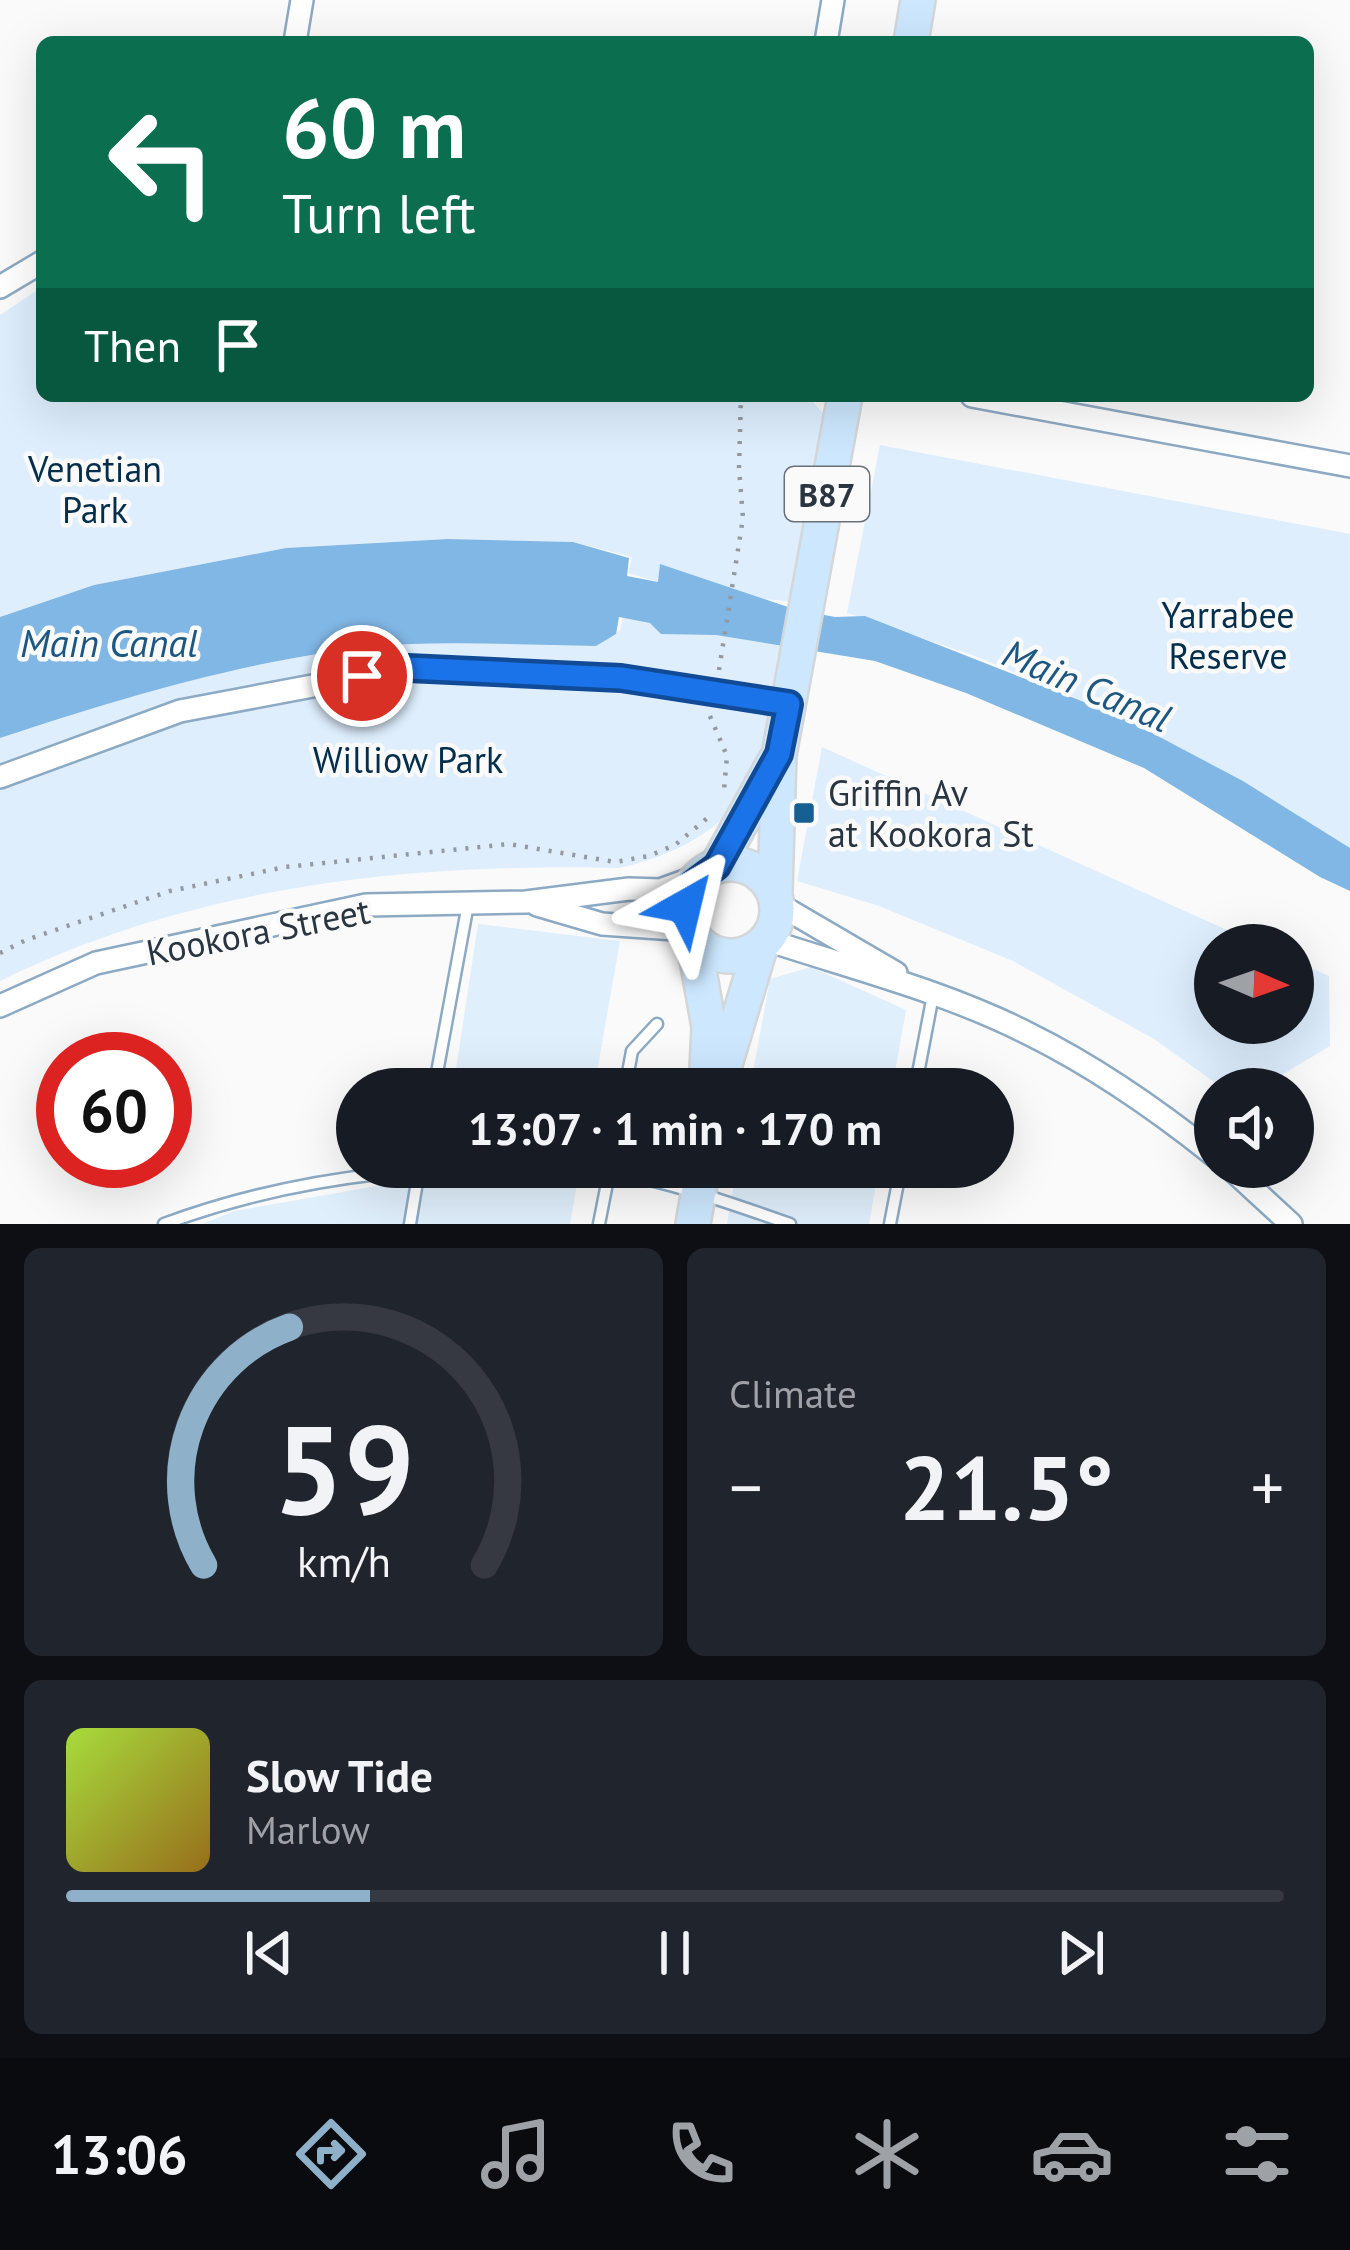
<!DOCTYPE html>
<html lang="en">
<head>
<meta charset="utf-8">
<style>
  body { margin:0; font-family:"PT Sans",sans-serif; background:#20242c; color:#f1f3f6; height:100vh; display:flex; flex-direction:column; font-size:45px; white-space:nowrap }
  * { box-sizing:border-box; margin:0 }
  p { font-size:39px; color:#9ea1a6 }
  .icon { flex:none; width:66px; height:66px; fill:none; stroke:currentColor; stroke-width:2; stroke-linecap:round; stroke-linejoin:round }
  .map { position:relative; height:1224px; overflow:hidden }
  .panel { display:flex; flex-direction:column; gap:24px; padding:24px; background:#0d0f14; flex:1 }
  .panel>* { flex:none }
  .banner { position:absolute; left:36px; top:36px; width:1278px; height:366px; border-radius:18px; box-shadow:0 12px 48px #0002; background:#0b6e4f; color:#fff; overflow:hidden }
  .needle { width:78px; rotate:92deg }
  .fabs { position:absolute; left:1194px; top:924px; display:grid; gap:24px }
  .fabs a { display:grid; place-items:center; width:120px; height:120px; border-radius:50%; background:#171b24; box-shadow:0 12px 48px #0002; font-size:60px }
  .speed { position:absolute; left:36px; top:1032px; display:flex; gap:24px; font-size:60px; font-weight:700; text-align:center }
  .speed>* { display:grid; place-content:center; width:156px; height:156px; border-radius:50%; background:#171b24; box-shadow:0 12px 48px #0002; line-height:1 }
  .speed .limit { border:18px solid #d22; background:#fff; color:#111 }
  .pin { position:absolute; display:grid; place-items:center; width:102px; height:102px; color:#fff; margin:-51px; border:6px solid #fff; border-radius:50%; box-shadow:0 3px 12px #0007 }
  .me { position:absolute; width:132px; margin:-66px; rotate:37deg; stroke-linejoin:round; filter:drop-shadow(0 0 9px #0008) }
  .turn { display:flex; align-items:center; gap:42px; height:252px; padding:0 48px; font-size:54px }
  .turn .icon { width:156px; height:156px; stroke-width:2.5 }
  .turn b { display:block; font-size:84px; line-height:102px }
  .then { display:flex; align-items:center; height:114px; padding:0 48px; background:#0003; gap:24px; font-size:45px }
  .big { font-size:90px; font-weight:700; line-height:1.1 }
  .panel .card { flex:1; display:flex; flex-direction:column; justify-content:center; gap:18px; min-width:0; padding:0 42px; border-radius:18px; background:#20242c }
  .panel .dial { align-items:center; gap:0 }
  .dial svg { height:312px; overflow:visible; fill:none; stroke:#363941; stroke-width:7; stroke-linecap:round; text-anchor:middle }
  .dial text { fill:#f1f3f6; stroke:none }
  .song { display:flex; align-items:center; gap:36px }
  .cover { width:144px; height:144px; border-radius:18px; background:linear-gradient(135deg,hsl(80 70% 55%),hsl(40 70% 35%)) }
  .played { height:12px; border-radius:6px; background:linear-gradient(90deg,#8eb0c9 25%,#363941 25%) }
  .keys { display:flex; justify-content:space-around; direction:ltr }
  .heat { display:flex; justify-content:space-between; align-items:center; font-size:66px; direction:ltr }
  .panel .tiles { flex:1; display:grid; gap:24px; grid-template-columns:1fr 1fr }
  .card:last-child { grid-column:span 2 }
  .trip { position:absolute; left:336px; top:1068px; width:678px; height:120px; border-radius:60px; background:#171b24; box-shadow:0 12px 48px #0002; font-weight:700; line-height:120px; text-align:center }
  .menu { display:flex; height:192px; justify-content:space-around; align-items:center; background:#090b0e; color:#9ea1a6 }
  .menu .icon { width:84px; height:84px }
  .menu .current { color:#8eb0c9 }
  .menu b { font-size:54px; color:#f1f3f6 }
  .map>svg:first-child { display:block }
  .built { fill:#e0effc }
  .green { fill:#deeefd }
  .water { fill:#81b7e5 }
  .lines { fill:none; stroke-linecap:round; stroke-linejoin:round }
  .service-casing { stroke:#8daac4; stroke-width:15 }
  .minor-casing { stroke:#8daac4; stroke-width:26 }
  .primary-casing { stroke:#d4d7d9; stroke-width:38 }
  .path { stroke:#93999e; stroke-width:4.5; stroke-dasharray:3 9; stroke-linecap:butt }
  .service { stroke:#fff; stroke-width:10 }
  .minor { stroke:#fff; stroke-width:21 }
  .primary { stroke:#cce7fe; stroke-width:33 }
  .route-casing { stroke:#114b97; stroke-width:30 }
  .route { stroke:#1a73e8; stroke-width:21 }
  .poi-dot { fill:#155f93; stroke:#fafafa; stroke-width:4.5 }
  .labels { text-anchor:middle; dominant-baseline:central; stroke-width:9; stroke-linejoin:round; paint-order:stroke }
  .shield { fill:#fafafa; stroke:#687078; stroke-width:3 }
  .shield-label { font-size:33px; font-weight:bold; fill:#293540 }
  .park-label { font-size:36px; fill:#032e4c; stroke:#fafafa }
  .poi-label { font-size:36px; fill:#293540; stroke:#fafafa; text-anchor:start }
  .street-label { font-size:36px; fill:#293540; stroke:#fafafa }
  .water-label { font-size:39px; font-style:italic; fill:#1c5782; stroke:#fafafa }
</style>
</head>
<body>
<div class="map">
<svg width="1350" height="1224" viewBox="0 0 1350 1224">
  <rect width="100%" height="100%" fill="#fafafa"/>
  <g class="built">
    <path d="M 478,924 L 620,941 L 594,1089 L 453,1089 Z"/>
    <path d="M 811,967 L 906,1010 L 892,1089 L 750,1089 L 770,979 Z"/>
    <path d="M 441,1167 L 580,1167 L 570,1224 L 203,1224 L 234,1211 L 439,1175 Z"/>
    <path d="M 737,1167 L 879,1167 L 869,1224 L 727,1224 Z"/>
  </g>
  <g class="green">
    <path d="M 42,287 L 42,396 L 807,396 L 826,416 L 796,602 L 722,595 L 660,565 L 659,582 L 628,573 L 632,557 L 573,542 L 448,539 L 286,548 L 94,585 L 0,617 L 0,315 Z"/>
    <path d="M 880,445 L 1350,534 L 1350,848 L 1243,781 L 1120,716 L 972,655 L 847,613 Z"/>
    <path d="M 624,614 L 783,644 C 775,686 771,746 751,783 C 725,832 669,857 619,868 C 407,863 193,886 0,981 L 0,738 C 126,696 279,650 412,644 C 473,642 535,644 596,646 L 620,630 Z"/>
    <path d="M 822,747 L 1260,945 L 1215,945 L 1215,1023 L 1293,1023 L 1293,960 L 1329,976 L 1330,1046 L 1258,1089 L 1224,1089 L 1154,1039 L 1013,961 L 879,906 L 797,881 Z"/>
  </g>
  <path class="water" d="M 448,539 L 573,542 L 629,558 L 627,576 L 658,582 L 660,564 L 794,609 L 835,617 L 865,616 L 1120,716 L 1243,781 L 1350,848 L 1350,891 L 1320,877 L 1144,768 L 966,693 L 875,661 L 716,635 L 661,634 L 650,623 L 619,617 L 616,634 L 596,646 C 535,645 473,642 412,644 C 279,650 126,696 0,738 L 0,617 L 94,585 L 286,548 Z"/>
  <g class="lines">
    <defs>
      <g id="service">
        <path d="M 434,1089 L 468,904"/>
        <path d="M 625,1089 L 632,1051 L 657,1024"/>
        <path d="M 915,1089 L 933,995"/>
        <path d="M 164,1224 C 302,1173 459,1158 605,1172 C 657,1177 739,1206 790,1224"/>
        <path d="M 410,1224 L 419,1170"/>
        <path d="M 599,1224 L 610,1168"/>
        <path d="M 890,1224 L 901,1167"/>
      </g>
      <g id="minor">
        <path d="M 295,42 L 302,0"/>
        <path d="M 826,42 L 833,0"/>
        <path d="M 0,287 L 42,262"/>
        <path d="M 972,396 L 1350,466"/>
        <path d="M 0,777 L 180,711 L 408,668 L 621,678 L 789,704"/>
        <path d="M 778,904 L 896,973"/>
        <path d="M 537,905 L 602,924 L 689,930"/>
        <path d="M 767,940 C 855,969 947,992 1029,1034 C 1096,1067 1156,1109 1215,1156"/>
        <path d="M 0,1006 L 96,963 L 366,905 L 526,902 L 629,889 L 660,890 L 701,875"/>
        <path d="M 1229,1167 L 1291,1224"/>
      </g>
      <g id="primary">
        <path d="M 911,42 L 918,0"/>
        <circle cx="731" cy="910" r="46"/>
        <path d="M 717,866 L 775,761"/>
        <path d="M 775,892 L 779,755 L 845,396"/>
        <path d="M 693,937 L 709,1027 L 706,1089"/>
        <path d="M 719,1084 L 760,948"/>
        <path d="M 693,1224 L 703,1167"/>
      </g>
    </defs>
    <use href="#service" class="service-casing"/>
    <use href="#minor" class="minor-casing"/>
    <use href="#primary" class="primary-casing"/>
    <g class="path">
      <path d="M 719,670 L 743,518 L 739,468 L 741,396"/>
      <path d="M 710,716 L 727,756 L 724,790"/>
      <path d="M 0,953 L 26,940 L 170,891 L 285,867 L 509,844 L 615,862 L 649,856 L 675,845 L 711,815"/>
    </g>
    <use href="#service" class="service"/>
    <use href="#minor" class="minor"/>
    <use href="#primary" class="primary"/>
  </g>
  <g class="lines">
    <defs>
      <path id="route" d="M 362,676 L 408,668 L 621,678 L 789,704 L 779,754 L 717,866 L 693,884 L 685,906"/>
    </defs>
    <use href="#route" class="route-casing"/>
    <use href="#route" class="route"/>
  </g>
  <rect class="poi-dot" x="792" y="801" width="24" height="24" rx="6"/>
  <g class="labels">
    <rect class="shield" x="785" y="467" width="84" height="54" rx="9"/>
    <g class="shield-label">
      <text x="827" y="494">B87</text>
    </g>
    <g class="park-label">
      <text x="95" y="468">Venetian<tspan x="95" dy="41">Park</tspan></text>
      <text x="1228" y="614">Yarrabee<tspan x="1228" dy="41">Reserve</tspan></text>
      <text x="408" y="759">Williow Park</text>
    </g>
    <g class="poi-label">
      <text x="828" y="792">Griffin Av<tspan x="828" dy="41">at Kookora St</tspan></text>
    </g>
    <g class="street-label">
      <text transform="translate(258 931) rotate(-11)">Kookora Street</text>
    </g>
    <g class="water-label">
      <text x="109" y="642">Main Canal</text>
      <text transform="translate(1087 685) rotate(23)">Main Canal</text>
    </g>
  </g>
</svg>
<div class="fabs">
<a><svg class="needle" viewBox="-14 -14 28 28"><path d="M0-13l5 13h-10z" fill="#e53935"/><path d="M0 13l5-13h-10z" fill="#9ea1a6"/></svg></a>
<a><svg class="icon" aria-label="sound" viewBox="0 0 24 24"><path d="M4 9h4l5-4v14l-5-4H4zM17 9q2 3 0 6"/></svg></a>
</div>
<div class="speed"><div class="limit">60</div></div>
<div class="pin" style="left:362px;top:676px;background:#d93025"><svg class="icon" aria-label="arrive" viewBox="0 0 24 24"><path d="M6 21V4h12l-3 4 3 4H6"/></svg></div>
<svg class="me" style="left:685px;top:906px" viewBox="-20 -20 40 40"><path d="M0-17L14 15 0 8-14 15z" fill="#1a73e8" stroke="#fff" stroke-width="4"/></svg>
<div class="trip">13:07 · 1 min · 170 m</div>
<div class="banner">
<div class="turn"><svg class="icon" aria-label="left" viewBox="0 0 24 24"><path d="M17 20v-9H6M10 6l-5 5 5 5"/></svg><div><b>60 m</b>Turn left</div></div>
<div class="then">Then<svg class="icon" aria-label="arrive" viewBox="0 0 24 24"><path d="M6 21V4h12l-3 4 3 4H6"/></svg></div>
</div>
</div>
<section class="panel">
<div class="tiles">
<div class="card dial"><svg viewBox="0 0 100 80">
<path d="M14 69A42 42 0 1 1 86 69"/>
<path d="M14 69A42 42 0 0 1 36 8" stroke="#8eb0c9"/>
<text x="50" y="56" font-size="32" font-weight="700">59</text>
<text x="50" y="72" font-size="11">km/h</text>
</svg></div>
<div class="card"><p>Climate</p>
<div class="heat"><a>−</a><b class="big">21.5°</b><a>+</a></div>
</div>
<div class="card">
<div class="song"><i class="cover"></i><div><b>Slow Tide</b><p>Marlow</p></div></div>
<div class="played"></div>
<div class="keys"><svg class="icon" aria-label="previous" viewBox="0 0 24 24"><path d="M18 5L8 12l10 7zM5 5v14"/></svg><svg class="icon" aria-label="pause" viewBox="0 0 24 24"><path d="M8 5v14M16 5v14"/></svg><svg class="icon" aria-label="next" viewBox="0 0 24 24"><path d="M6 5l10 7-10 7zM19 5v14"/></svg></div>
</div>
</div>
</section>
<nav class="menu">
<b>13:06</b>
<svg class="icon current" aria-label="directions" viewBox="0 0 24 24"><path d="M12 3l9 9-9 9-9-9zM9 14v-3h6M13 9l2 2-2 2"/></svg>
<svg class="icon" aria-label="music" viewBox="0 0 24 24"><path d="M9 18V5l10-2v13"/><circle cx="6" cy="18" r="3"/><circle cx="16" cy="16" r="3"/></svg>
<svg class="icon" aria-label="phone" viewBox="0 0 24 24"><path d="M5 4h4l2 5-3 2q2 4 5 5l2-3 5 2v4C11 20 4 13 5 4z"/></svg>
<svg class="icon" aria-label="climate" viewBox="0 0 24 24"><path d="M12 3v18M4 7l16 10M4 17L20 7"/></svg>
<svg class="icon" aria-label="car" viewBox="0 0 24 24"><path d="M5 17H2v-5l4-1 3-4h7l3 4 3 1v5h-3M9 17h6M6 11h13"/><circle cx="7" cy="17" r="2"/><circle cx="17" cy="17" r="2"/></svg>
<svg class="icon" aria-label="filters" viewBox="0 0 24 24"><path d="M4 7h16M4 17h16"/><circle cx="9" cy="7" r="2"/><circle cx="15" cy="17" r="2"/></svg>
</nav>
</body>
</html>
